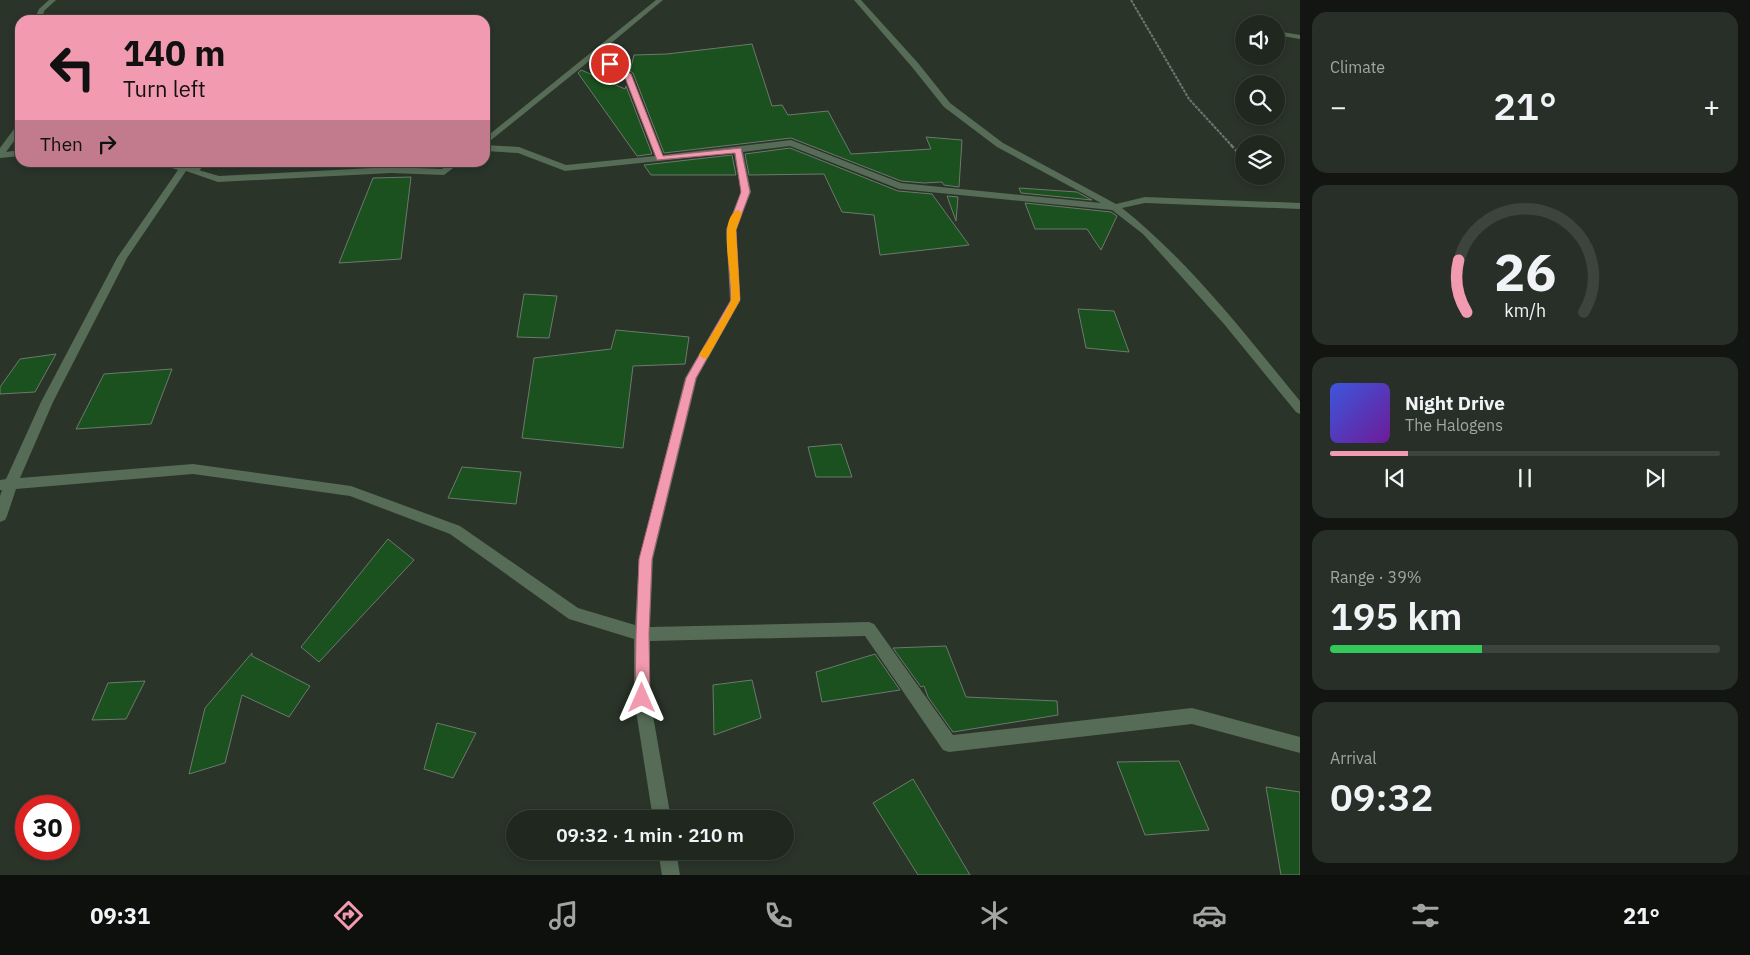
<!DOCTYPE html>
<html lang="en">
<head>
<meta charset="utf-8">
<style>
  body { margin:0; font-family:"IBM Plex Sans",sans-serif; background:#282f28; color:#f1f3f6; height:100vh; display:flex; flex-direction:column; font-size:19px; white-space:nowrap }
  * { box-sizing:border-box; margin:0 }
  p { font-size:16px; color:#a2a5a4 }
  .icon { flex:none; width:28px; height:28px; fill:none; stroke:currentColor; stroke-width:2; stroke-linecap:round; stroke-linejoin:round }
  .map { position:relative; flex:1; overflow:hidden }
  .side { display:flex; flex-direction:column; gap:12px; padding:12px; background:#121511; width:450px }
  .side>* { flex:none }
  .guide { position:absolute; left:15px; top:15px; width:475px; height:152px; border-radius:15px; box-shadow:0 2px 8px #0003,0 0 0 1px #3d443d; background:#f29aaf; color:#111; overflow:hidden }
  .buttons { position:absolute; left:1235px; top:15px; display:grid; gap:10px }
  .buttons a { display:grid; place-items:center; width:50px; height:50px; border-radius:50%; background:#20271f; box-shadow:0 2px 8px #0003,0 0 0 1px #3d443d; font-size:25px }
  .speed { position:absolute; left:15px; top:795px; display:flex; gap:10px; font-size:25px; font-weight:700; text-align:center }
  .speed>* { display:grid; place-content:center; width:65px; height:65px; border-radius:50%; background:#20271f; box-shadow:0 2px 8px #0003,0 0 0 1px #3d443d; line-height:1 }
  .speed .limit { border:8px solid #d22; background:#fff; color:#111 }
  .pin { position:absolute; display:grid; place-items:center; width:42px; height:42px; color:#fff; margin:-21px; border:2px solid #fff; border-radius:50%; box-shadow:0 1px 5px #0007 }
  .me { position:absolute; width:55px; margin:-28px; rotate:0deg; stroke-linejoin:round; filter:drop-shadow(0 0 4px #0008) }
  .turn { display:flex; align-items:center; gap:18px; height:105px; padding:0 25px; font-size:22px }
  .turn .icon { width:65px; height:65px; stroke-width:2.5 }
  .turn b { display:block; font-size:35px; line-height:42px }
  .then { display:flex; align-items:center; height:48px; padding:0 25px; background:#0003; gap:10px; font-size:19px }
  .big { font-size:38px; font-weight:600; line-height:1.1 }
  .side .card { flex:1; display:flex; flex-direction:column; justify-content:center; gap:8px; min-width:0; padding:0 18px; border-radius:15px; background:#282f28 }
  .side .dial { align-items:center; gap:0 }
  .dial svg { height:130px; overflow:visible; fill:none; stroke:#3d443d; stroke-width:7; stroke-linecap:round; text-anchor:middle }
  .dial text { fill:#f1f3f6; stroke:none }
  .song { display:flex; align-items:center; gap:15px }
  .cover { width:60px; height:60px; border-radius:8px; background:linear-gradient(135deg,hsl(230 70% 55%),hsl(280 70% 35%)) }
  .played { height:5px; border-radius:2px; background:linear-gradient(90deg,#f29aaf 20%,#3d443d 20%) }
  .keys { display:flex; justify-content:space-around; direction:ltr }
  .heat { display:flex; justify-content:space-between; align-items:center; font-size:28px; direction:ltr }
  .charge { height:8px; border-radius:4px; background:linear-gradient(90deg,#34c759 39%,#3d443d 0) }
  .trip { position:absolute; left:506px; top:810px; width:288px; height:50px; border-radius:25px; background:#20271f; box-shadow:0 2px 8px #0003,0 0 0 1px #3d443d; font-weight:600; line-height:50px; text-align:center }
  .dock { display:flex; height:80px; justify-content:space-around; align-items:center; background:#0d100c; color:#a2a5a4 }
  .dock .icon { width:35px; height:35px }
  .dock .selected { color:#f29aaf }
  .dock b { font-size:22px; color:#f1f3f6 }
  main { display:flex; flex:1; min-height:0 }
  .map>svg:first-child { display:block }
  .building { fill:#1b501f; stroke:#6d796c }
  .lines { fill:none; stroke-linecap:round; stroke-linejoin:round }
  .path-far1 { stroke:#6f786e; stroke-width:2; stroke-dasharray:3 1; stroke-linecap:butt }
  .path { stroke:#6f786e; stroke-width:2.5; stroke-dasharray:4 2; stroke-linecap:butt }
  .service { fill:#566c56; fill-rule:evenodd }
  .minor { fill:#566c56; fill-rule:evenodd }
  .route { fill:#f29aaf; stroke:#9d6472 }
  .slow { fill:#f59e0b }
</style>
</head>
<body>
<main>
<div class="map">
<svg width="1300" height="875" viewBox="0 0 1300 875">
  <rect width="100%" height="100%" fill="#2a3429"/>
  <g class="building">
    <path d="M 752,44 L 772,106 L 782,105 L 788,115 L 828,111 L 851,154 L 931,149 L 926,137 L 962,140 L 959,187 L 944,185 L 942,182 L 924,183 L 901,181 L 791,138 L 664,153 L 633,73 L 630,71 L 634,55 L 667,54 Z"/>
    <path d="M 581,70 L 625,89 L 626,86 L 652,154 L 637,156 L 578,73 Z"/>
    <path d="M 790,148 L 898,191 L 932,194 L 969,245 L 880,255 L 874,215 L 842,212 L 824,174 L 749,175 L 745,154 Z"/>
    <path d="M 732,155 L 736,175 L 651,175 L 644,165 Z"/>
    <path d="M 411,177 L 401,259 L 339,263 L 373,178 Z"/>
    <path d="M 1019,188 L 1077,192 L 1092,200 L 1021,193 Z"/>
    <path d="M 947,196 L 958,197 L 956,221 Z"/>
    <path d="M 1025,203 L 1111,212 L 1117,216 L 1101,250 L 1087,229 L 1035,229 Z"/>
    <path d="M 524,294 L 557,296 L 549,338 L 517,337 Z"/>
    <path d="M 1078,309 L 1114,311 L 1129,352 L 1086,348 Z"/>
    <path d="M 616,330 L 689,337 L 685,364 L 633,366 L 623,448 L 522,438 L 534,358 L 611,349 Z"/>
    <path d="M 56,354 L 35,392 L 0,394 L 0,387 L 20,359 Z"/>
    <path d="M 172,369 L 151,424 L 76,429 L 104,374 Z"/>
    <path d="M 841,444 L 852,477 L 816,477 L 808,447 Z"/>
    <path d="M 462,467 L 521,472 L 516,504 L 448,498 Z"/>
    <path d="M 388,539 L 414,560 L 319,662 L 301,647 Z"/>
    <path d="M 946,646 L 966,697 L 1057,701 L 1058,715 L 953,732 L 928,697 L 924,686 L 921,687 L 893,648 Z"/>
    <path d="M 252,653 L 252,656 L 310,686 L 289,717 L 242,695 L 225,763 L 189,774 L 205,708 Z"/>
    <path d="M 875,654 L 900,690 L 822,702 L 816,672 Z"/>
    <path d="M 752,680 L 761,718 L 714,735 L 713,685 Z"/>
    <path d="M 145,681 L 126,719 L 92,720 L 108,683 Z"/>
    <path d="M 437,723 L 476,733 L 453,778 L 424,769 Z"/>
    <path d="M 1179,761 L 1209,830 L 1145,835 L 1117,762 Z"/>
    <path d="M 913,779 L 970,875 L 918,875 L 873,803 Z"/>
    <path d="M 1266,787 L 1300,792 L 1300,875 L 1281,875 Z"/>
  </g>
  <g class="lines">
    <path class="path-far1" d="M 1131,0 L 1189,99 L 1232,146"/>
    <path class="path" d="M 1231,145 L 1244,159"/>
    <path class="service" d="M 196,162 L 205,162 L 198,173 L 192,173 L 190,171 Z"/>
    <g class="minor">
      <path d="M 49,0 L 56,0 L 44,11 L 42,20 L 34,20 L 39,9 Z"/>
      <path d="M 656,0 L 663,0 L 598,54 L 631,74 L 663,155 L 791,140 L 901,183 L 1101,203 L 997,147 L 944,107 L 912,67 L 854,0 L 861,0 L 918,63 L 950,103 L 1003,143 L 1116,204 L 1145,197 L 1300,203 L 1300,209 L 1145,203 L 1122,208 C 1190,262 1245,334 1300,401 L 1300,414 L 1296,412 L 1224,324 L 1143,234 L 1112,210 L 899,189 L 790,146 L 743,152 L 751,192 L 736,229 L 740,301 L 697,378 L 653,559 L 650,627 L 869,622 L 874,624 L 953,735 L 1192,708 L 1300,737 L 1300,753 L 1192,724 L 949,752 L 943,750 L 865,636 L 650,641 L 650,698 L 671,819 L 653,819 L 634,698 L 634,639 L 569,619 L 450,534 L 350,496 L 193,474 L 16,489 L 7,516 L 5,520 L 0,522 L 0,496 L 2,490 L 0,490 L 0,480 L 6,479 L 41,402 L 117,258 L 178,170 L 154,162 L 171,162 L 219,176 L 391,167 L 442,169 L 451,162 L 461,162 L 444,175 L 391,173 L 218,182 L 186,171 L 127,258 L 53,402 L 20,478 L 193,464 L 351,486 L 460,526 L 578,608 L 635,625 L 639,559 L 685,378 L 730,301 L 726,229 L 741,192 L 734,153 L 565,171 L 518,153 L 485,151 L 485,145 L 519,147 L 566,165 L 655,156 L 624,75 L 593,58 L 485,145 L 485,138 Z"/>
      <rect x="1239" y="27" width="5" height="4"/>
      <path d="M 1276,31 L 1300,35 L 1300,39 L 1276,35 Z"/>
      <path d="M 20,124 L 20,133 L 6,152 L 20,150 L 20,156 L 0,158 L 0,148 L 17,125 Z"/>
      <path d="M 658,851 L 676,851 L 680,875 L 662,875 Z"/>
    </g>
  </g>
  <path class="route" d="M 607,63 L 612,63 L 631,74 L 663,156 L 741,148 L 750,192 L 736,230 L 740,300 L 696,378 L 652,559 L 649,634 L 650,698 L 648,703 L 642,706 L 637,703 L 635,698 L 636,634 L 639,559 L 686,378 L 731,300 L 727,230 L 741,192 L 735,153 L 657,160 L 624,75 L 607,66 Z"/>
  <path class="slow" d="M 738,210 L 742,213 L 736,230 L 740,300 L 708,357 L 704,359 L 699,355 C 706,343 728,311 731,300 C 735,282 715,219 738,210 Z"/>
</svg>
<div class="buttons">
<a><svg class="icon" aria-label="sound" viewBox="0 0 24 24"><path d="M4 9h4l5-4v14l-5-4H4zM17 9q2 3 0 6"/></svg></a>
<a><svg class="icon" aria-label="search" viewBox="0 0 24 24"><circle cx="10" cy="10" r="6"/><path d="M15 15l6 6"/></svg></a>
<a><svg class="icon" aria-label="layers" viewBox="0 0 24 24"><path d="M12 4l9 5-9 5-9-5zM3 14l9 5 9-5"/></svg></a>
</div>
<div class="speed"><div class="limit">30</div></div>
<div class="pin" style="left:610px;top:64px;background:#d93025"><svg class="icon" aria-label="arrive" viewBox="0 0 24 24"><path d="M6 21V4h12l-3 4 3 4H6"/></svg></div>
<svg class="me" style="left:642px;top:698px" viewBox="-20 -20 40 40"><path d="M0-17L14 15 0 8-14 15z" fill="#f29aaf" stroke="#fff" stroke-width="4"/></svg>
<div class="trip">09:32 · 1 min · 210 m</div>
<div class="guide">
<div class="turn"><svg class="icon" aria-label="left" viewBox="0 0 24 24"><path d="M17 20v-9H6M10 6l-5 5 5 5"/></svg><div><b>140 m</b>Turn left</div></div>
<div class="then">Then<svg class="icon" aria-label="right" viewBox="0 0 24 24"><path d="M7 20v-9h11M14 6l5 5-5 5"/></svg></div>
</div>
</div>
<section class="side">
<div class="card"><p>Climate</p>
<div class="heat"><a>−</a><b class="big">21°</b><a>+</a></div>
</div>
<div class="card dial"><svg viewBox="0 0 100 80">
<path d="M14 69A42 42 0 1 1 86 69"/>
<path d="M14 69A42 42 0 0 1 9 37" stroke="#f29aaf"/>
<text x="50" y="56" font-size="32" font-weight="700">26</text>
<text x="50" y="72" font-size="11">km/h</text>
</svg></div>
<div class="card">
<div class="song"><i class="cover"></i><div><b>Night Drive</b><p>The Halogens</p></div></div>
<div class="played"></div>
<div class="keys"><svg class="icon" aria-label="previous" viewBox="0 0 24 24"><path d="M18 5L8 12l10 7zM5 5v14"/></svg><svg class="icon" aria-label="pause" viewBox="0 0 24 24"><path d="M8 5v14M16 5v14"/></svg><svg class="icon" aria-label="next" viewBox="0 0 24 24"><path d="M6 5l10 7-10 7zM19 5v14"/></svg></div>
</div>
<div class="card"><p>Range · 39%</p><b class="big">195 km</b><div class="charge"></div></div>
<div class="card"><p>Arrival</p><b class="big">09:32</b></div>
</section>
</main>
<nav class="dock">
<b>09:31</b>
<svg class="icon selected" aria-label="directions" viewBox="0 0 24 24"><path d="M12 3l9 9-9 9-9-9zM9 14v-3h6M13 9l2 2-2 2"/></svg>
<svg class="icon" aria-label="music" viewBox="0 0 24 24"><path d="M9 18V5l10-2v13"/><circle cx="6" cy="18" r="3"/><circle cx="16" cy="16" r="3"/></svg>
<svg class="icon" aria-label="phone" viewBox="0 0 24 24"><path d="M5 4h4l2 5-3 2q2 4 5 5l2-3 5 2v4C11 20 4 13 5 4z"/></svg>
<svg class="icon" aria-label="climate" viewBox="0 0 24 24"><path d="M12 3v18M4 7l16 10M4 17L20 7"/></svg>
<svg class="icon" aria-label="car" viewBox="0 0 24 24"><path d="M5 17H2v-5l4-1 3-4h7l3 4 3 1v5h-3M9 17h6M6 11h13"/><circle cx="7" cy="17" r="2"/><circle cx="17" cy="17" r="2"/></svg>
<svg class="icon" aria-label="filters" viewBox="0 0 24 24"><path d="M4 7h16M4 17h16"/><circle cx="9" cy="7" r="2"/><circle cx="15" cy="17" r="2"/></svg>
<b>21°</b>
</nav>
</body>
</html>
